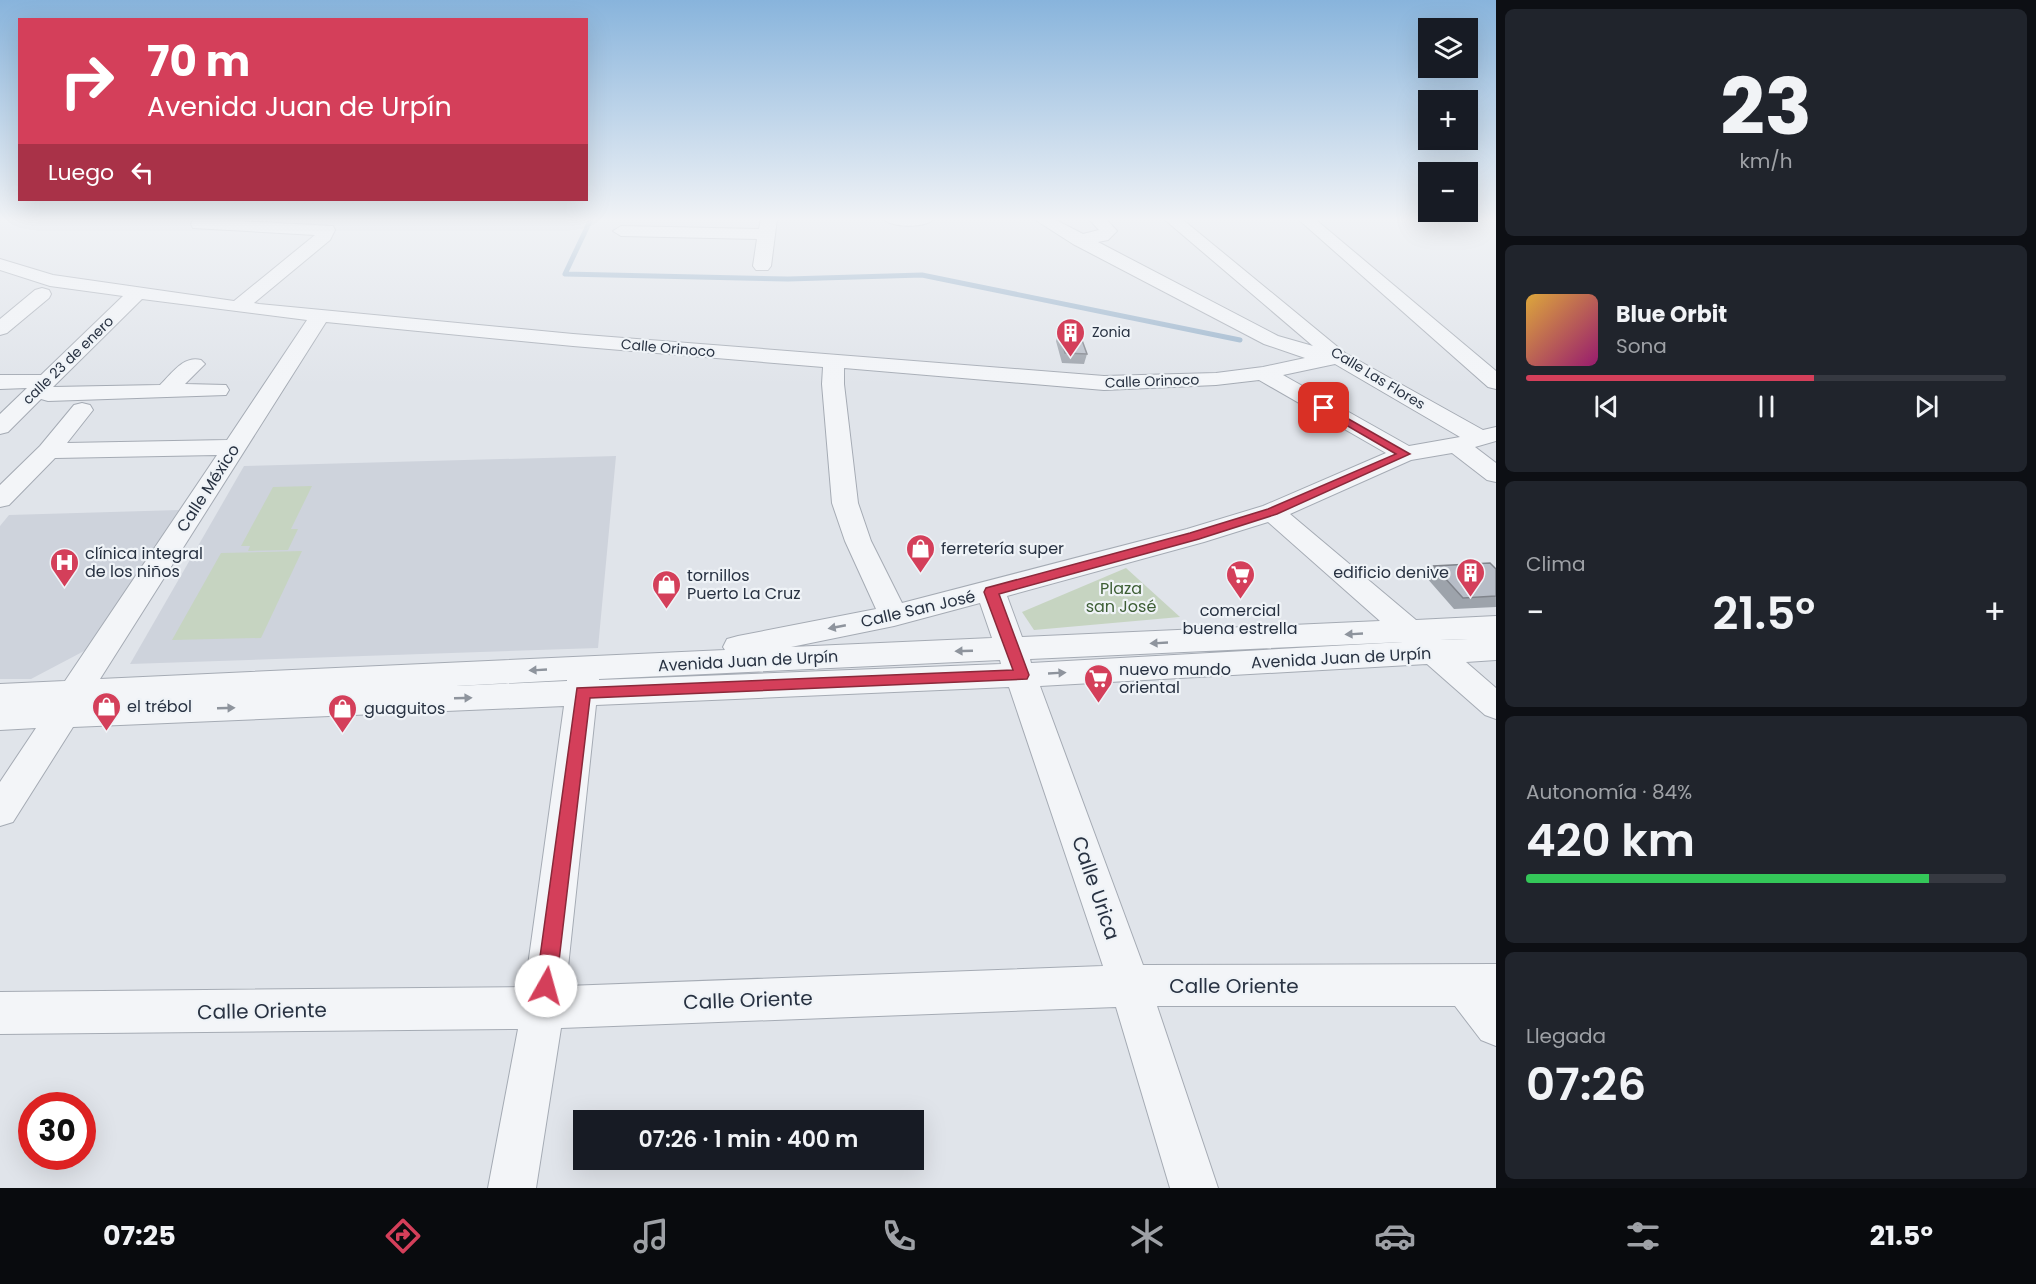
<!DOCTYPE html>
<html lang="es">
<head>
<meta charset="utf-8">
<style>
  body { margin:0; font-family:Poppins,sans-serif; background:#20242c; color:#f1f3f6; height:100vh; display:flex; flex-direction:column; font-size:22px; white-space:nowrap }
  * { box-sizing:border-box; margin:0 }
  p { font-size:20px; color:#9ea1a6 }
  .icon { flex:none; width:33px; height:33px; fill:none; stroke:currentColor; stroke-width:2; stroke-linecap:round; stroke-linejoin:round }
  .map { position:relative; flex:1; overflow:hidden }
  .side { display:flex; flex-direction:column; gap:9px; padding:9px; background:#0d0f14; width:540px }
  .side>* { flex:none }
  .top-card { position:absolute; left:18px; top:18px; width:570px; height:183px; border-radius:0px; box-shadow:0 6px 24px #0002; background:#d43f5a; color:#fff; overflow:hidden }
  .fabs { position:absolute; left:1418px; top:18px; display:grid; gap:12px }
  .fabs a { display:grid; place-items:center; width:60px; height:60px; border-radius:0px; background:#171b24; box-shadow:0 6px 24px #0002; font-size:30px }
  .speed { position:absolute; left:18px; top:1092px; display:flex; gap:12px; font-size:30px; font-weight:700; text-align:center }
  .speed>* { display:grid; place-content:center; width:78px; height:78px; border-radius:50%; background:#171b24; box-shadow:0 6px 24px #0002; line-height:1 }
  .speed .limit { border:9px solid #d22; background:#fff; color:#111 }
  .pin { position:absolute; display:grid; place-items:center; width:51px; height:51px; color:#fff; margin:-26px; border-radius:12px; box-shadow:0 3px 9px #0006 }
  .me { position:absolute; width:66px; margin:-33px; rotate:7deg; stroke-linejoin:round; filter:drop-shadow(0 0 4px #0008) }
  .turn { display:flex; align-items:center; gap:21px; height:126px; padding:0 30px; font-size:27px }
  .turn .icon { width:78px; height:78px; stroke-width:2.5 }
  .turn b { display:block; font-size:42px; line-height:51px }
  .then { display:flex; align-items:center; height:57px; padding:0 30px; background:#0003; gap:12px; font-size:22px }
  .big { font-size:45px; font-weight:600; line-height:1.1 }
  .side .widget { flex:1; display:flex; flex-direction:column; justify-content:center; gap:9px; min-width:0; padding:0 21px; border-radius:9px; background:#20242c }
  .side .dial { align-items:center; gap:0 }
  .dial b { font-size:78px; line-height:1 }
  .song { display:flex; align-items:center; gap:18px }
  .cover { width:72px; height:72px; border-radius:9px; background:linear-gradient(135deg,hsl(40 70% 55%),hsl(320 70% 35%)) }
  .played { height:6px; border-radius:3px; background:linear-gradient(90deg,#d43f5a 60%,#363941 60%) }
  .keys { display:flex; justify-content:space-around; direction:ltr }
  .heat { display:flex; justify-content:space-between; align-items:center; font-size:33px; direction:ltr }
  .charge { height:9px; border-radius:4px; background:linear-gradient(90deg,#34c759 84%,#363941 0) }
  .trip { position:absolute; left:573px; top:1110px; width:351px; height:60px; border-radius:0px; background:#171b24; box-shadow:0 6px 24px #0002; font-weight:600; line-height:60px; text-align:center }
  .tabs { display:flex; height:96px; justify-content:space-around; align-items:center; background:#090b0e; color:#9ea1a6 }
  .tabs .icon { width:42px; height:42px }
  .tabs .active { color:#d43f5a }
  .tabs b { font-size:27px; color:#f1f3f6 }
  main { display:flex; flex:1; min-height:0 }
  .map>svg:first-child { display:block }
  .built { fill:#ced3dc }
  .green { fill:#c6d4c1 }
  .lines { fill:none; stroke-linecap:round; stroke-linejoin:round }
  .stream { stroke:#99b3cb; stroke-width:5 }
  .minor-casing { stroke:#a5abb4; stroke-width:2 }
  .minor { fill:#f3f5f8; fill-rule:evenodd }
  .wall { fill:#9da3ab }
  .building { fill:#b7bdc7; stroke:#80848b; stroke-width:1.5 }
  .oneway { fill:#8e949d }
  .route { fill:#d43f5a; stroke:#8a293a; stroke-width:1.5 }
  .labels { text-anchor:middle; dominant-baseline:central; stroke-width:4.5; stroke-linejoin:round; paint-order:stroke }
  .far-poi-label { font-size:14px; fill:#283242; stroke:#eff3f7; text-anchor:start }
  .far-street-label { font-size:14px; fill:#283242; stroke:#eff3f7 }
  .street-label { font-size:16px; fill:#283242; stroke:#eff3f7 }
  .poi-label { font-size:16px; fill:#283242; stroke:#eff3f7; text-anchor:start }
  .park-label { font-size:16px; fill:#3d5e34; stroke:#eff3f7 }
  .near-street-label { font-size:20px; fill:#283242; stroke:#eff3f7 }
</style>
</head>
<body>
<main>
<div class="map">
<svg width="1496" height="1188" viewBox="0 0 1496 1188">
  <rect width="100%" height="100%" fill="#e0e4ea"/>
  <g class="built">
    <path d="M 616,456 L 598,648 L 130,664 L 244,466 Z"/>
    <path d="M 179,510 L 86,650 L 31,679 L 0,679 L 0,526 L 9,515 Z"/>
  </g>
  <g class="green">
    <path d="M 312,486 L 291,529 L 298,529 L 288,550 L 248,551 L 250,546 L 241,546 L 273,487 Z"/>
    <path d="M 302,551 L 261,638 L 172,640 L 221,553 Z"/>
    <path d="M 1126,568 L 1180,617 L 1034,630 L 1022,612 Z"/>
  </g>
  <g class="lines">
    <path class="stream" d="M 591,219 L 565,274 L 788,279 L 922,275 L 1240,340"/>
    <defs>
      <g id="minor">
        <path d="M 199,219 L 333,226 L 335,230 L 330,240 L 254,303 L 259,304 L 573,334 L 1104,376 L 1216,373 L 1263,367 L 1305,358 L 1264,344 L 1073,244 L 1034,219 L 1054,219 L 1083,234 L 1099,230 L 1089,219 L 1106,219 L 1117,231 L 1108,240 L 1098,242 L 1278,336 L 1313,346 L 1164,219 L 1182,219 L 1345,353 L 1483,430 L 1496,427 L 1496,441 L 1475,447 L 1496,463 L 1496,482 L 1487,480 L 1452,453 L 1411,460 L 1290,514 L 1416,620 L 1496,616 L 1496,638 L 1440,640 L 1496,638 L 1496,660 L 1466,662 L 1496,688 L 1496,719 L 1485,715 L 1427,664 L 1040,686 L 1143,965 L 1496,964 L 1496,1046 L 1481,1040 L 1455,1006 L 1157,1006 L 1218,1188 L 1170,1188 L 1116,1007 L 561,1028 L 536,1188 L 488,1188 L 518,1029 L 0,1034 L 0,992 L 525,987 L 564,706 L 73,727 L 13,822 L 0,826 L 0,782 L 36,728 L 0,730 L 0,684 L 65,681 L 217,455 L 55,458 L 9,505 L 0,507 L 0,485 L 40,446 L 74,405 L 82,403 L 90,405 L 93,410 L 67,443 L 227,440 L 307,320 L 142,299 L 53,387 L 160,385 C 172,373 184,355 201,360 L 205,364 L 185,384 L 226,385 L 229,390 L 226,395 L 48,401 L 41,399 L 8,432 L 0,434 L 0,414 L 27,388 L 0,389 L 0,375 L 41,375 L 123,296 L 50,286 L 0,270 L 0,259 L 53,275 L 234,301 L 315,235 L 193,228 L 191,224 L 193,220 ZM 326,322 L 573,346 L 823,367 L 822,384 L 832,503 L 845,541 L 876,609 L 738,636 L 727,639 L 723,647 L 725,650 L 100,679 ZM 1335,364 L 1460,437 L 1409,446 L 1283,375 ZM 844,368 L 1104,390 L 1216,385 L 1259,380 L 1386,453 L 1263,506 L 1187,529 L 902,603 L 871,541 L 858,503 L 844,384 ZM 1268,522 L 1380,621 L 1022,637 L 1007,596 L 1204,542 ZM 980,603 L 992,638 L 791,647 L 894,626 ZM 1403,642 L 1031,663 L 1030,659 ZM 1000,660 L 1001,664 L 599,680 L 599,679 ZM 567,680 L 567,681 L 456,686 ZM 1009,687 L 1103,966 L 566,986 L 596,705 Z"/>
        <path d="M 761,219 L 777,219 L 771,266 L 768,270 L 756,270 L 753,266 L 757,239 L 621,236 L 613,231 L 621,226 L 759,229 Z"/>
        <path d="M 884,219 L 934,219 C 927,228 891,228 884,219 Z"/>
        <path d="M 1298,219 L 1315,219 L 1496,371 L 1496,389 L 1488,387 Z"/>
        <path d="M 42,288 L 49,290 L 51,294 L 49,298 L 7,333 L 0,335 L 0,319 L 35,290 Z"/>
      </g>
    </defs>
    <use href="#minor" class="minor-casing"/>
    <use href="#minor" class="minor"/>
  </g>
  <g class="wall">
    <path d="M 1059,331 L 1087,354 L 1084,364 L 1062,363 L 1056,341 Z"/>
    <path d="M 1434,566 L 1496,569 L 1496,607 L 1454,609 L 1426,577 Z"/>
  </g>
  <g class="building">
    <path d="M 1059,331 L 1079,332 L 1087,354 L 1065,353 Z"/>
    <path d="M 1490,563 L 1496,569 L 1496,596 L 1463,598 L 1434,566 Z"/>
  </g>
  <defs><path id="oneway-solid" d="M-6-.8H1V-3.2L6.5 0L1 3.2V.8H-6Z" transform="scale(1.5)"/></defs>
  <g class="oneway">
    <use href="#oneway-solid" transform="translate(837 627) rotate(169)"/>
    <use href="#oneway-solid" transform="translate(1354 634) rotate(177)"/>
    <use href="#oneway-solid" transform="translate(1159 643) rotate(177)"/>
    <use href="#oneway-solid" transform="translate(964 651) rotate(178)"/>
    <use href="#oneway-solid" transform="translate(538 670) rotate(177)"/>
    <use href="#oneway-solid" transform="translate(1057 673) rotate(-3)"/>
    <use href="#oneway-solid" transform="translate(463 698) rotate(-2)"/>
    <use href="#oneway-solid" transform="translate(226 708) rotate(-2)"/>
  </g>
  <linearGradient id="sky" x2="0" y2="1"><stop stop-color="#88b4dc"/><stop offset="0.57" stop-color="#f1f3f6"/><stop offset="1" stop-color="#f1f3f6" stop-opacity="0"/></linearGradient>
  <rect width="1496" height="385" fill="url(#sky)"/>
  <path class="route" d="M 1324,405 L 1410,454 L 1277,514 L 1199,539 L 999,594 L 1029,675 L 1027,679 L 590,698 L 556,986 L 553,993 L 546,995 L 539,993 L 536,986 L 577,688 L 1013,670 L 984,592 L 986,588 L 1190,533 L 1268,509 L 1396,454 L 1320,410 L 1319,408 Z"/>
  <defs>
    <symbol id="building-pin" viewBox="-11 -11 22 30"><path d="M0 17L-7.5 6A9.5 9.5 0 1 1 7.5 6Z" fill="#d43f5a" stroke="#eff3f7"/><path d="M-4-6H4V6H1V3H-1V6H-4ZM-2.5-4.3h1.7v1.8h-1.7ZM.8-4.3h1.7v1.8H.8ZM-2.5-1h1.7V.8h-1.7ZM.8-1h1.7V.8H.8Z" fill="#fff"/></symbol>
    <symbol id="shop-pin" viewBox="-11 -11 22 30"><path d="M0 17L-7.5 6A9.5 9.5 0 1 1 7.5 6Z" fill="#d43f5a" stroke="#eff3f7"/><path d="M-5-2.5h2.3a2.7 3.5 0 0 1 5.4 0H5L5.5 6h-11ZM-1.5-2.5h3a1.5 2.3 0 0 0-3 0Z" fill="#fff"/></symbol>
    <symbol id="hospital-pin" viewBox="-11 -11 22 30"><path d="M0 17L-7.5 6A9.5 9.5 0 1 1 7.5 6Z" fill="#d43f5a" stroke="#eff3f7"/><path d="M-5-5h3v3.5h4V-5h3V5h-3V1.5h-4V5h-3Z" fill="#fff"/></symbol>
    <symbol id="supermarket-pin" viewBox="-11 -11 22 30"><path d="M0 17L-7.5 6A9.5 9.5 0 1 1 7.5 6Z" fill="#d43f5a" stroke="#eff3f7"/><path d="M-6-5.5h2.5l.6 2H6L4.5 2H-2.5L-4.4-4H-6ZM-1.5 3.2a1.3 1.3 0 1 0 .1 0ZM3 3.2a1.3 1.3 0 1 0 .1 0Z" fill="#fff"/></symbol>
  </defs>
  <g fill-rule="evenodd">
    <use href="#building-pin" x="1054" y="316" width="33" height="45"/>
    <use href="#shop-pin" x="904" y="532" width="33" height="45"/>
    <use href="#hospital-pin" x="48" y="546" width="33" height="45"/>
    <use href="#building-pin" x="1454" y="556" width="33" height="45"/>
    <use href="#supermarket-pin" x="1224" y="558" width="33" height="45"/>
    <use href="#shop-pin" x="650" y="568" width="33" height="45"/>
    <use href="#supermarket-pin" x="1082" y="662" width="33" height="45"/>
    <use href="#shop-pin" x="90" y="690" width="33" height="45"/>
    <use href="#shop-pin" x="326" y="692" width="33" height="45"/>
  </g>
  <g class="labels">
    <g class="far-poi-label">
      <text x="1092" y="332">Zonia</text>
    </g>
    <g class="far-street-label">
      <text transform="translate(668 348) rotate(5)">Calle Orinoco</text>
      <text transform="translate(68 360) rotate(-44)">calle 23 de enero</text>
      <text transform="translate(1378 378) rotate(31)">Calle Las Flores</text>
      <text transform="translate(1152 381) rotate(-2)">Calle Orinoco</text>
    </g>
    <g class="street-label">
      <text transform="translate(208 488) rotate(-57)">Calle México</text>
      <text transform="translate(918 609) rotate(-13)">Calle San José</text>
      <text transform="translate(1341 658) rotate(-3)">Avenida Juan de Urpín</text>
      <text transform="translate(748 661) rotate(-3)">Avenida Juan de Urpín</text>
    </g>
    <g class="poi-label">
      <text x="941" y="548">ferretería super</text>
      <text x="85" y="553">clínica integral<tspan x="85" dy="18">de los niños</tspan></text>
      <text x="1449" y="572" text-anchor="end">edificio denive</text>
      <text x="687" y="575">tornillos<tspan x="687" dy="18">Puerto La Cruz</tspan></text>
      <text x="1240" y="610" text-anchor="middle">comercial<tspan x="1240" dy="18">buena estrella</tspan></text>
      <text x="1119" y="669">nuevo mundo<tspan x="1119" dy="18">oriental</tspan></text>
      <text x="127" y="706">el trébol</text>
      <text x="364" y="708">guaguitos</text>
    </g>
    <g class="park-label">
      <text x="1121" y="588">Plaza<tspan x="1121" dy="18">san José</tspan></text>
    </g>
    <g class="near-street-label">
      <text transform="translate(1096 888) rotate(71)">Calle Urica</text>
      <text x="1234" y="986">Calle Oriente</text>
      <text transform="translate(748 1000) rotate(-2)">Calle Oriente</text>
      <text transform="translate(262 1011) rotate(-1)">Calle Oriente</text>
    </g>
  </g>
</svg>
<div class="fabs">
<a><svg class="icon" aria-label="layers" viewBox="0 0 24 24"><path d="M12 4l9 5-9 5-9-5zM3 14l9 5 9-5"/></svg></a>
<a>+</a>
<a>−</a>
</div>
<div class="speed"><div class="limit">30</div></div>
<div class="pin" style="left:1324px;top:408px;background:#d93025"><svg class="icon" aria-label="arrive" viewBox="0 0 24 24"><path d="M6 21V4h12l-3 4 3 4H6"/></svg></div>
<svg class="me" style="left:546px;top:986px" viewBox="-20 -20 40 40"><circle r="19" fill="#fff"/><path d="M0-13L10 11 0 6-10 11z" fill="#d43f5a"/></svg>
<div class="trip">07:26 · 1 min · 400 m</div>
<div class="top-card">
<div class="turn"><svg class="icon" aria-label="right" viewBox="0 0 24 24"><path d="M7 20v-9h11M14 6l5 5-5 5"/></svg><div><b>70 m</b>Avenida Juan de Urpín</div></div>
<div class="then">Luego<svg class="icon" aria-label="left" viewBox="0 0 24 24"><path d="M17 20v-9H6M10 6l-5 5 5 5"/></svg></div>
</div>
</div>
<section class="side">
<div class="widget dial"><b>23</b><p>km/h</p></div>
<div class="widget">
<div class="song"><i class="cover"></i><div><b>Blue Orbit</b><p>Sona</p></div></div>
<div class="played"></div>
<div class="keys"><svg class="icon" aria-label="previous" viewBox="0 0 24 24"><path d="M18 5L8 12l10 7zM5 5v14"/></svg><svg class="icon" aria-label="pause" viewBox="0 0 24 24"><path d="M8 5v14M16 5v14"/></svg><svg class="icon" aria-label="next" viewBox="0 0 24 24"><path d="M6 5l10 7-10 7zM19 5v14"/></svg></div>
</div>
<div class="widget"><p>Clima</p>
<div class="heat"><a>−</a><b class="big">21.5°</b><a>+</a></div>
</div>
<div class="widget"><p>Autonomía · 84%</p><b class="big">420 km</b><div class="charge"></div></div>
<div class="widget"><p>Llegada</p><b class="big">07:26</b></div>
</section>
</main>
<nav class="tabs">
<b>07:25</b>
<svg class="icon active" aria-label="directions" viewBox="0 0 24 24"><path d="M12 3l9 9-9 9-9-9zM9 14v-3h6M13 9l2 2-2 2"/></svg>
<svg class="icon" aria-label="music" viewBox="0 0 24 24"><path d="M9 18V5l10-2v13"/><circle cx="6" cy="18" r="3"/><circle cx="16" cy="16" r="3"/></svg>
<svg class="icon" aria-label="phone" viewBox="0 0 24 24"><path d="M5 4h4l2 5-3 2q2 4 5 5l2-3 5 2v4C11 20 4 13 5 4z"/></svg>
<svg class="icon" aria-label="climate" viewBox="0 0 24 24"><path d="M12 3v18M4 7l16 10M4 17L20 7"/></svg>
<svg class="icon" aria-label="car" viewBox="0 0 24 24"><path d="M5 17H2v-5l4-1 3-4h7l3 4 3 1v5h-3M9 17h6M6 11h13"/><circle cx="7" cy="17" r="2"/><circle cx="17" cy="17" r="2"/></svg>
<svg class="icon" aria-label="filters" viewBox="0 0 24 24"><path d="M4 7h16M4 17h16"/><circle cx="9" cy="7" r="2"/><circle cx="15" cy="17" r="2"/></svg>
<b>21.5°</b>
</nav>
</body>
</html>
